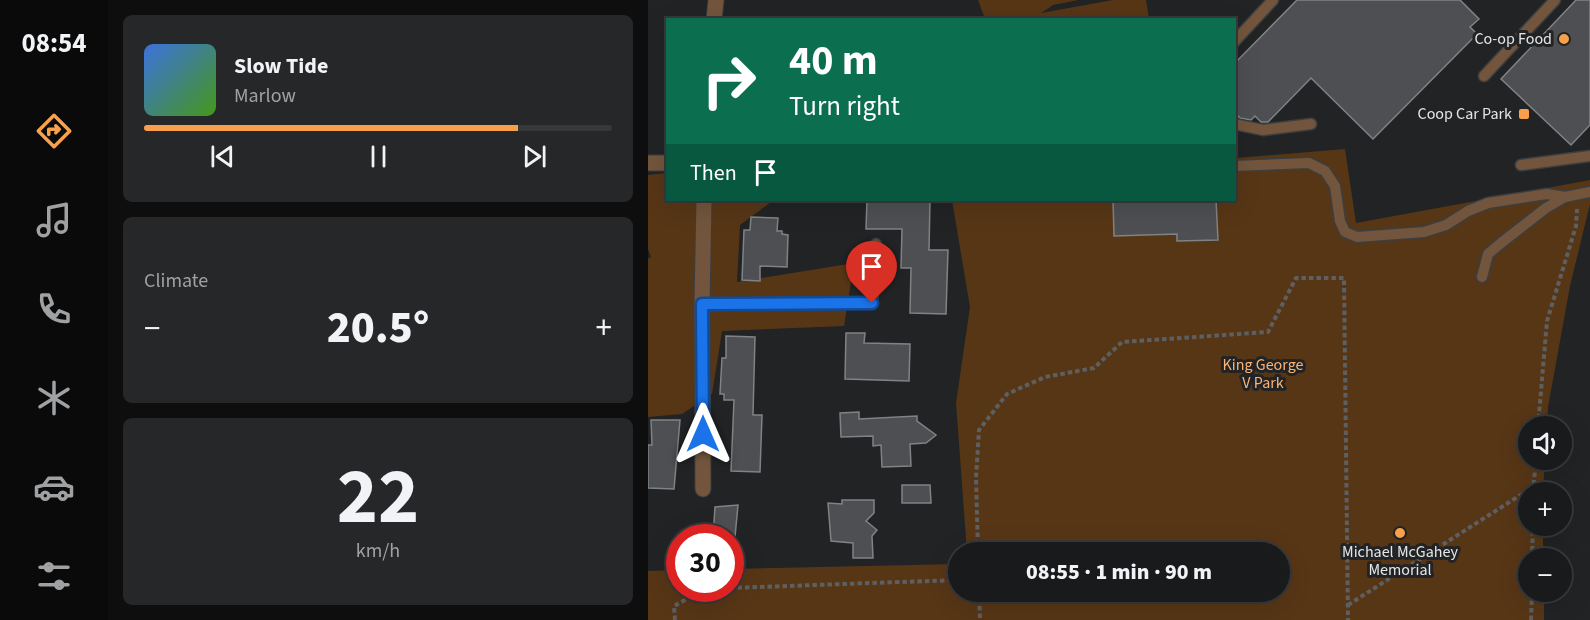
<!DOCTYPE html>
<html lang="en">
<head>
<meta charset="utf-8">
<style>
  body { margin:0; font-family:"Source Sans 3",sans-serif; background:#262729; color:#f1f3f6; height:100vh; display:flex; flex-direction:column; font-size:22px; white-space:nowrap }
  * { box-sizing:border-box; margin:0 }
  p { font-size:20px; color:#9fa1a3 }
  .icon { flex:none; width:33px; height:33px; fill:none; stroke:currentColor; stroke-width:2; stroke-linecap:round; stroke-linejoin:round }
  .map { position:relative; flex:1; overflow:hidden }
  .drawer { display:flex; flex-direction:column; gap:15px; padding:15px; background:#0e0e0f; width:540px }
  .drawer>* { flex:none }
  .banner { position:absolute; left:18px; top:18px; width:570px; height:183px; border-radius:0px; box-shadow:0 6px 24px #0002,0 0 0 2px #37383b; background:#0b6e4f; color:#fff; overflow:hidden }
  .buttons { position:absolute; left:870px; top:416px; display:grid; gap:12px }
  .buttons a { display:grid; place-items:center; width:54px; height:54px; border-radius:50%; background:#191a1c; box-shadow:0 6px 24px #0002,0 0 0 2px #37383b; font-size:30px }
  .speed { position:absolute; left:18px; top:524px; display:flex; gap:12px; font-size:30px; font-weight:700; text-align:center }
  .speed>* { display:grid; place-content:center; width:78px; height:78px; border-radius:50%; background:#191a1c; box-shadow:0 6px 24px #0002,0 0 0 2px #37383b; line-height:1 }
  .speed .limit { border:9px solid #d22; background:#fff; color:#111 }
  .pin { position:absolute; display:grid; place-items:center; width:51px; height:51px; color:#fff; margin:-62px -26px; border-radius:50% 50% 50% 0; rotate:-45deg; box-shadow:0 0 6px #0007 }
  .pin .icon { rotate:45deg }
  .me { position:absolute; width:66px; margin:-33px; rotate:0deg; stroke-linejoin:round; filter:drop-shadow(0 0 4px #0008) }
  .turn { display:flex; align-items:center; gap:21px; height:126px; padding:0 24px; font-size:27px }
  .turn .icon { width:78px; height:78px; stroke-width:2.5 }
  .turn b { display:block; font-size:42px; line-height:51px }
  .then { display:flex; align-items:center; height:57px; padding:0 24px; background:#0003; gap:12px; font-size:22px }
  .big { font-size:45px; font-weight:800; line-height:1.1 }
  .drawer .tile { flex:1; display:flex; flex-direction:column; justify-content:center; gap:9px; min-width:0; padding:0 21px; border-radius:9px; background:#262729 }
  .drawer .dial { align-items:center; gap:0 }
  .dial b { font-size:78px; line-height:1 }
  .song { display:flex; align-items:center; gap:18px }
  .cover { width:72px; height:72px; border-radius:9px; background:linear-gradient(135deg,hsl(220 70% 55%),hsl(100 70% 35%)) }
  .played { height:6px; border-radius:3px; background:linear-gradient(90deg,#f9a04c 80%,#37383b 80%) }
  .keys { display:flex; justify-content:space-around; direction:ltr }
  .heat { display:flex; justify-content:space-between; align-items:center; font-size:33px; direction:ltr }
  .trip { position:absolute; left:300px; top:542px; width:342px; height:60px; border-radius:30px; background:#191a1c; box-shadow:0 6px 24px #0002,0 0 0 2px #37383b; font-weight:800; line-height:60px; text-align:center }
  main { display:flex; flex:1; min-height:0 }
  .menu { display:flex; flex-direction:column; width:108px; justify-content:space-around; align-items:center; background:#0a0a0b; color:#9fa1a3 }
  .menu .icon { width:42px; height:42px }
  .menu .current { color:#f9a04c }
  .menu b { font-size:27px; color:#f1f3f6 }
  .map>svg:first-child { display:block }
  .green { fill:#573616 }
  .building { fill:#4d4f52; stroke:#808385; stroke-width:1.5 }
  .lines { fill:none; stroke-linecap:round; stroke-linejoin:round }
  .lane-casing { stroke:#3c3e40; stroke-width:13 }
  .street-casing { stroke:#3c3e40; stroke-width:17 }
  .path { stroke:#5d5f61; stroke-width:4; stroke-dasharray:4.5 3; stroke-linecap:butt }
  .lane { stroke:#72553c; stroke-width:10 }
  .street { stroke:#72553c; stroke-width:15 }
  .route-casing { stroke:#114b97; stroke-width:15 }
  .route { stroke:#1a73e8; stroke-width:10 }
  .poi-dot { fill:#f9a04c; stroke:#212325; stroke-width:2 }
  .labels { text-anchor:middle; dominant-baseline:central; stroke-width:6; stroke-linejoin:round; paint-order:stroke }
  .poi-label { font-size:16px; fill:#e5e6e7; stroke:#212325; text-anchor:end }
  .park-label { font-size:16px; fill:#fdb270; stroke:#212325 }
</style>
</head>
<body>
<main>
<nav class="menu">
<b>08:54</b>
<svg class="icon current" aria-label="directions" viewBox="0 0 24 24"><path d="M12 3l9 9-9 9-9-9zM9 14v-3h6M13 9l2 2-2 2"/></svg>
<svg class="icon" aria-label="music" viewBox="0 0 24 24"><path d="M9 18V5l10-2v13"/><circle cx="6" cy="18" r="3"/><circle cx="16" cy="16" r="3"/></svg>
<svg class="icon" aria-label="phone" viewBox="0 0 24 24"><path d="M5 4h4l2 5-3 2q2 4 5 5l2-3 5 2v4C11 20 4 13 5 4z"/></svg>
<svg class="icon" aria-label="climate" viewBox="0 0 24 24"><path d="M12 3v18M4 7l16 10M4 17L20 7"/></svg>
<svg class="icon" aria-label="car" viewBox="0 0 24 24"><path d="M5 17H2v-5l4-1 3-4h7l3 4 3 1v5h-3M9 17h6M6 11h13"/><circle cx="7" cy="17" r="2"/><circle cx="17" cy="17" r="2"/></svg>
<svg class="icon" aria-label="filters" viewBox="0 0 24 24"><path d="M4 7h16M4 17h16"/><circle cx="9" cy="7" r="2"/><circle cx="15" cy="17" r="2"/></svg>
</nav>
<section class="drawer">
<div class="tile">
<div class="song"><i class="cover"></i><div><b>Slow Tide</b><p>Marlow</p></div></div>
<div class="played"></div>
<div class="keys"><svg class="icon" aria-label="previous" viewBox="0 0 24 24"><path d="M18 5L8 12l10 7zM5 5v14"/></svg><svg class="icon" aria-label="pause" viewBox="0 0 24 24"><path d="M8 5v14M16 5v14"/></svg><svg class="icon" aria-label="next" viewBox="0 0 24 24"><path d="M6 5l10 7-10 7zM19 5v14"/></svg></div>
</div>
<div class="tile"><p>Climate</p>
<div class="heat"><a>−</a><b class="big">20.5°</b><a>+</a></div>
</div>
<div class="tile dial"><b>22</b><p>km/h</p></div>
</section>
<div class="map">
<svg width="942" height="620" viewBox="0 0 942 620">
  <rect width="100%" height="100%" fill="#212325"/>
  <g class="green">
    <path d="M 330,0 L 430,0 L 405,5 L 393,13 L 465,0 L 498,0 L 501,19 L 388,20 L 387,16 L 381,19 L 337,19 Z"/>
    <path d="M 697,149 L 708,223 L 942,180 L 942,204 L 922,286 L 900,407 L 899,426 L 880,426 L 880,459 L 897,459 L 895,492 L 880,492 L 880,525 L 895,525 L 895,558 L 880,558 L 880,591 L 896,591 L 896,620 L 0,620 L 0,571 L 31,570 L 32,588 L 82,588 L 83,569 L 310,564 L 310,591 L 632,591 L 632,552 L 319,552 L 308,403 L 322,307 L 304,200 L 586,200 L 587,158 Z"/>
    <path d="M 19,173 L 20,200 L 126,200 L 92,225 L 89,282 L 206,263 L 196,326 L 74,331 L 64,394 L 34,414 L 0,417 L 0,259 L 3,257 L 0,249 L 0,175 Z"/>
  </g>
  <g class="building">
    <path d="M 649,0 L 812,0 L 831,19 L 822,27 L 829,34 L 725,139 L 663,78 L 620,122 L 613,122 L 607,116 L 603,120 L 592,118 L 586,112 L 586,64 Z"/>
    <path d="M 928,0 L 942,0 L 942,125 L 923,145 L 853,79 Z"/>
    <path d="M 219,200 L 282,200 L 281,250 L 300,250 L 298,314 L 262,313 L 263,268 L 253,268 L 254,229 L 218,229 Z"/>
    <path d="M 465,200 L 568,200 L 570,240 L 529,241 L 529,234 L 466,236 Z"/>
    <path d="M 103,217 L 130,218 L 129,231 L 134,231 L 134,234 L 140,235 L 139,267 L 112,266 L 112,281 L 94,280 L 96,230 L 102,230 Z"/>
    <path d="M 198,333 L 217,333 L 216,343 L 262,344 L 261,381 L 197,379 Z"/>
    <path d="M 78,336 L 107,337 L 105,415 L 114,415 L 112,472 L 83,471 L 86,400 L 76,400 L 76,394 L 72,394 L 74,358 L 78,358 Z"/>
    <path d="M 211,412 L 211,419 L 269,416 L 269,421 L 288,435 L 278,443 L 262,444 L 263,466 L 234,467 L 233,445 L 225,446 L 225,436 L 193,437 L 192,413 Z"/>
    <path d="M 3,420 L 32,420 L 26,489 L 0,488 L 0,445 L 4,445 Z"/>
    <path d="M 254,485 L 282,485 L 283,503 L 254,503 Z"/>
    <path d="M 194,500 L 226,500 L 226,513 L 218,521 L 229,530 L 224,536 L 225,558 L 205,558 L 205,543 L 183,541 L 180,503 L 194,504 Z"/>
    <path d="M 90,505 L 87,537 L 65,537 L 67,507 Z"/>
  </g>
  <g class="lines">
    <defs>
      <g id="lane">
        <path d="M 586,42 L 625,0"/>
        <path d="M 836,76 L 907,0"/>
        <path d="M 586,124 L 615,130 L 663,124"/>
        <path d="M 873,165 L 942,156"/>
        <path d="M 586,166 L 661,163 L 677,171 L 687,186 L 692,221 L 697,232 L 709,237 L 776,232 L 798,225 L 820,211 L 840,203 L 899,194 L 917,197"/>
        <path d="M 834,277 L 840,254 L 853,243 L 898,208 L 917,197 L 942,192"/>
        <path d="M 54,304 L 224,303 L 228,244"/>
      </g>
      <g id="street">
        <path d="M 66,20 L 68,0"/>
        <path d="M 0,163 L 20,163"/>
        <path d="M 55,489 L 54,304 L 56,200"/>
      </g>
    </defs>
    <use href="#lane" class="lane-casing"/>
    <use href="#street" class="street-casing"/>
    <g class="path">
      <path d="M 890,426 L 899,321 L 928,226 L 929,209"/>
      <path d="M 885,492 L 888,459"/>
      <path d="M 330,552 L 328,478 L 331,430 L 359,394 L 397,377 L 446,368 L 474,342 L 620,332 L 648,278 L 696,278 L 700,620"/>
      <path d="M 884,558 L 885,525"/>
      <path d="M 82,588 L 310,580"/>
      <path d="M 331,591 L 332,620"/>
      <path d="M 700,605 L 885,487"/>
      <path d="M 27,620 L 26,606 L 57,589 L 78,588"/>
      <path d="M 883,620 L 884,591"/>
    </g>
    <use href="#lane" class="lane"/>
    <use href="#street" class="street"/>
  </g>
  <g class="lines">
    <defs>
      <path id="route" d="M 55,434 L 54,304 L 224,303"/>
    </defs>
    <use href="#route" class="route-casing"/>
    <use href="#route" class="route"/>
  </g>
  <g class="poi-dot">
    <circle cx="916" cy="39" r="6"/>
    <rect x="870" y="108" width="12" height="12" rx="3"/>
    <circle cx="752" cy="533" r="6"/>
  </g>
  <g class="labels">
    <g class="poi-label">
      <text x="904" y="39">Co-op Food</text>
      <text x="864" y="114">Coop Car Park</text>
      <text x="752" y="552" text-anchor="middle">Michael McGahey<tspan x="752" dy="18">Memorial</tspan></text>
    </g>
    <g class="park-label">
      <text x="615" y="365">King George<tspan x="615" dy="18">V Park</tspan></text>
    </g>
  </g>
</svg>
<div class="buttons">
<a><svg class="icon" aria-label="sound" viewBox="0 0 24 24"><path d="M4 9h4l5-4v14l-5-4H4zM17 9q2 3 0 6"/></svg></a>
<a>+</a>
<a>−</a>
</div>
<div class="speed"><div class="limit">30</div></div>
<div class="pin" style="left:224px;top:303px;background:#d93025"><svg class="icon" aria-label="arrive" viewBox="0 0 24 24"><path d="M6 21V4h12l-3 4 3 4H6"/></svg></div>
<svg class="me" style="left:55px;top:434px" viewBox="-20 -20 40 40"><path d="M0-17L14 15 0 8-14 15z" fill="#1a73e8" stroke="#fff" stroke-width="4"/></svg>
<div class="trip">08:55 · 1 min · 90 m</div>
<div class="banner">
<div class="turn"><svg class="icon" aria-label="right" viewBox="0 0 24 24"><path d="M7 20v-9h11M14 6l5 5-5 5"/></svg><div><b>40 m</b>Turn right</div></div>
<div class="then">Then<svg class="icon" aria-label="arrive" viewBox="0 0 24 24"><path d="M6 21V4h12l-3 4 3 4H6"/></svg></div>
</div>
</div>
</main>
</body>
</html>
